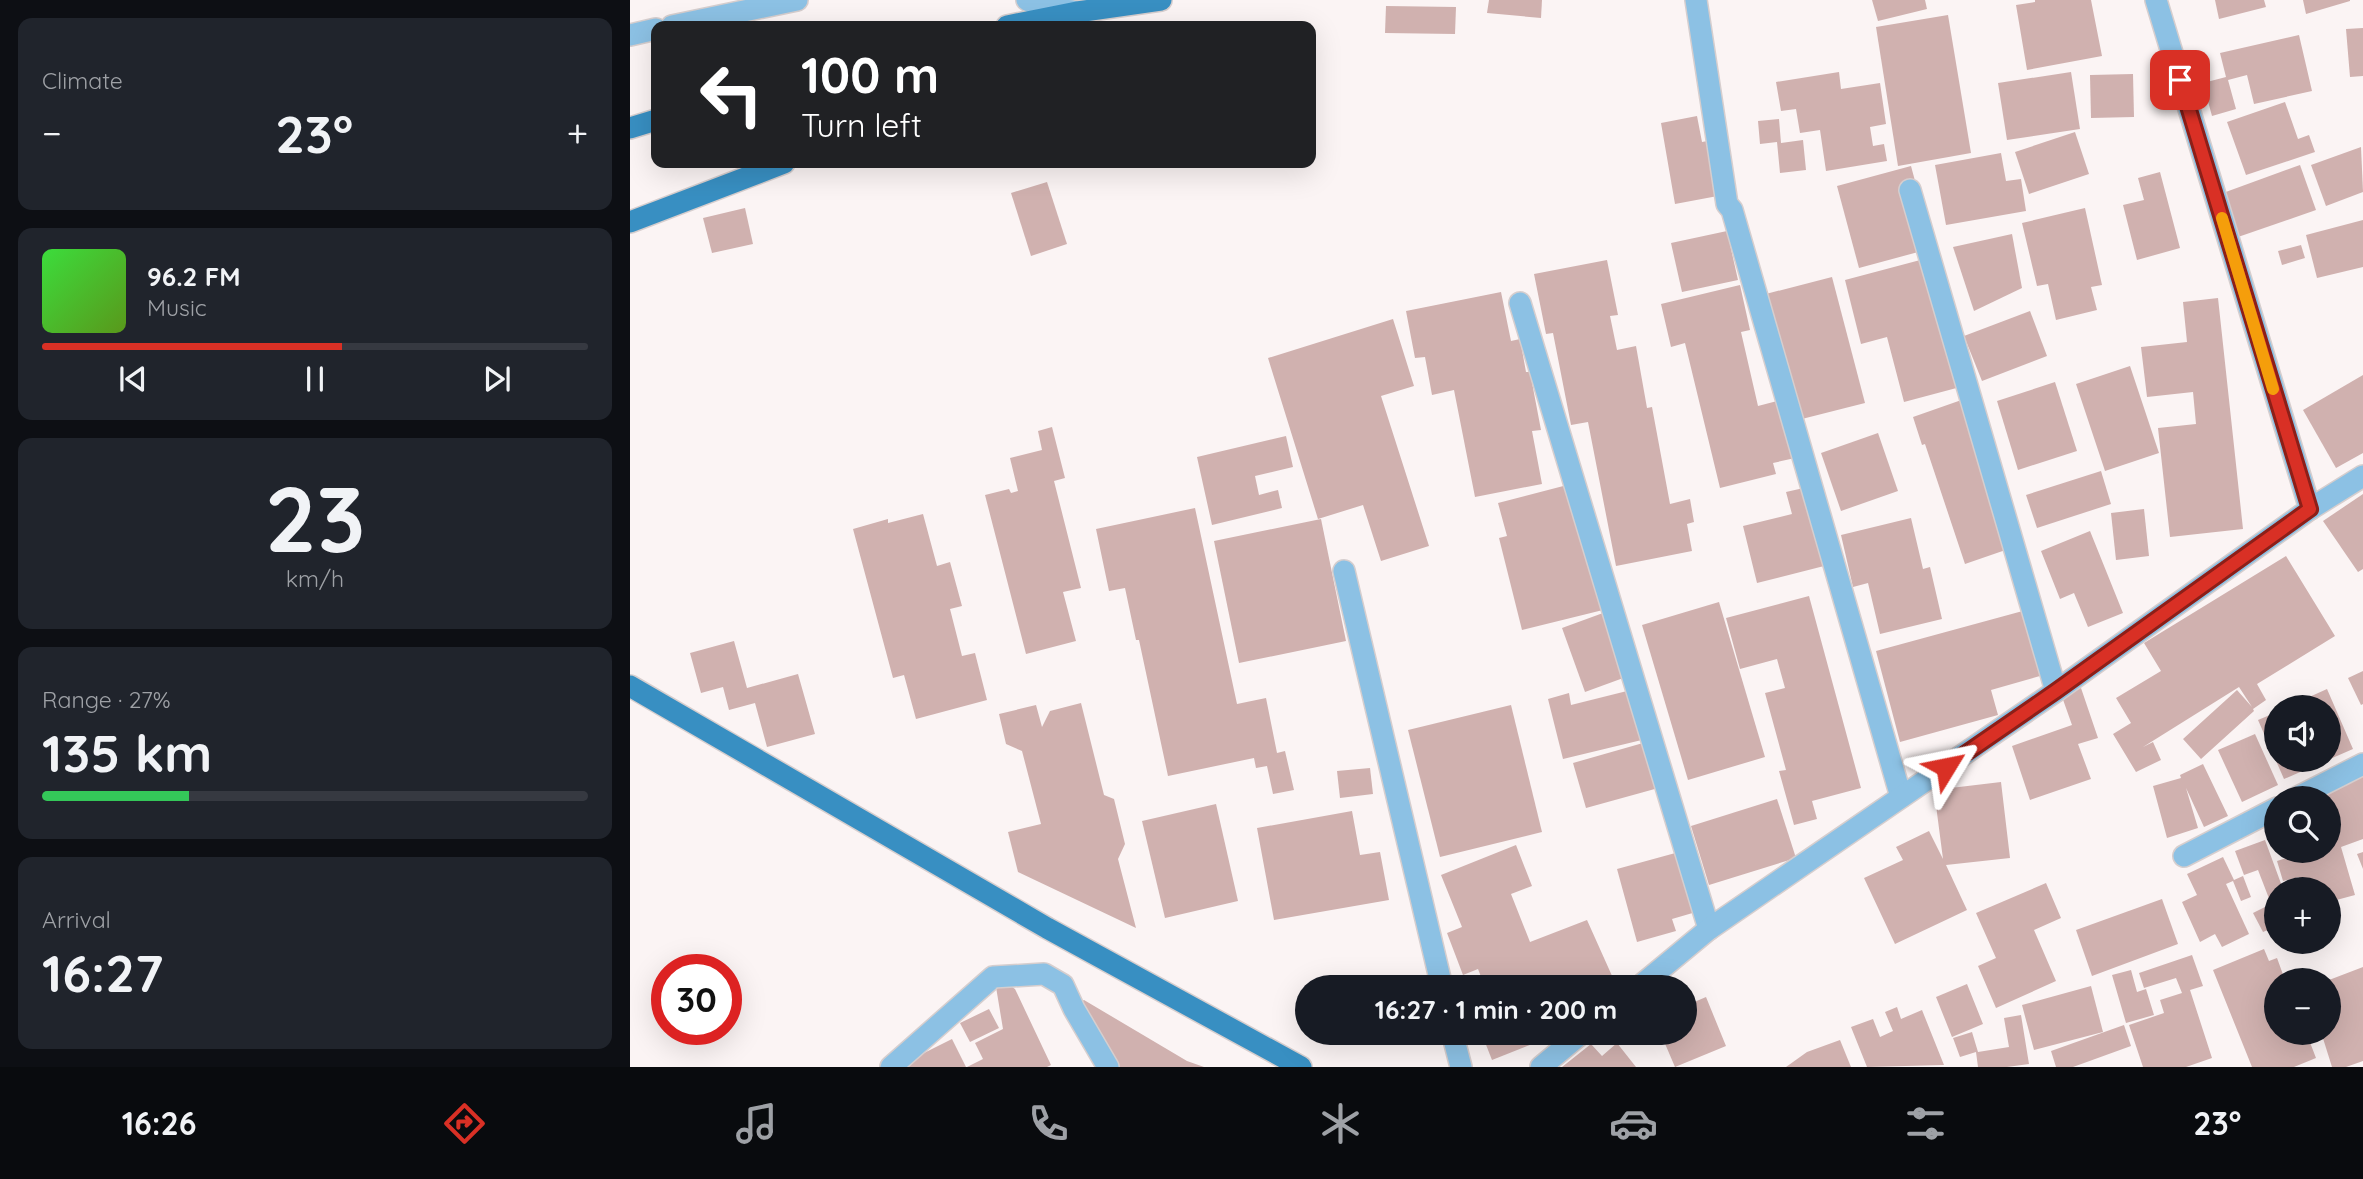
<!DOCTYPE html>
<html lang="en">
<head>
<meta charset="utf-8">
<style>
  body { margin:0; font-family:Quicksand,sans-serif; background:#20242c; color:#f1f3f6; height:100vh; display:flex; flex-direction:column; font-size:26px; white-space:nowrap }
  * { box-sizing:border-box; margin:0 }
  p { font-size:23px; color:#9ea1a6 }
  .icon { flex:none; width:38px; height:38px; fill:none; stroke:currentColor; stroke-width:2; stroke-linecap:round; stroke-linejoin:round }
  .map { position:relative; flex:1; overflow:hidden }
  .sheet { display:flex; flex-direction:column; gap:18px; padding:18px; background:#0d0f14; width:630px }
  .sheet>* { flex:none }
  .banner { position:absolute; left:21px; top:21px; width:665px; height:147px; border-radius:14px; box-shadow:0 7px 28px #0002; background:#202124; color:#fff; overflow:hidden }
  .controls { position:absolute; left:1634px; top:695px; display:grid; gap:14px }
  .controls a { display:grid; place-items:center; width:77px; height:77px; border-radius:50%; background:#171b24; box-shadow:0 7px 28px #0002; font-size:35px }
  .speed { position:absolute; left:21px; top:954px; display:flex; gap:14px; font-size:35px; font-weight:700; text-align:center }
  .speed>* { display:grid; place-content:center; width:91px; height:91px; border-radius:50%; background:#171b24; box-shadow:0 7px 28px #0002; line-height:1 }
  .speed .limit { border:10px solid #d22; background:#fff; color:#111 }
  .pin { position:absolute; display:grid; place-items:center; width:60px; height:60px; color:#fff; margin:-30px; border-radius:14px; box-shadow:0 4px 10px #0006 }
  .me { position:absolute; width:77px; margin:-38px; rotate:55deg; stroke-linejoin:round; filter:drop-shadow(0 0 5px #0008) }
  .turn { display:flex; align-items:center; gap:24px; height:147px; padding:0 35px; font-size:32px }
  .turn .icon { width:91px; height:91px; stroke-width:2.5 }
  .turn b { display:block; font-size:49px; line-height:60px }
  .big { font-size:52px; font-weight:800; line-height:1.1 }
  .sheet .tile { flex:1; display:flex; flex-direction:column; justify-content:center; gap:10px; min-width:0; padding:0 24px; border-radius:14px; background:#20242c }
  .sheet .dial { align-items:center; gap:0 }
  .dial b { font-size:91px; line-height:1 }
  .song { display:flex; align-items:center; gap:21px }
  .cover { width:84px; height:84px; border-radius:10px; background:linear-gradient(135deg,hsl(120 70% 55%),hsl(90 70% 35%)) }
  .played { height:7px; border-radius:4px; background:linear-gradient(90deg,#d93025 55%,#363941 55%) }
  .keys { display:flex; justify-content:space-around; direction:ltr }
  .heat { display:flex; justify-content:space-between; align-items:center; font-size:38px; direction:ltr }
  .charge { height:10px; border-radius:5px; background:linear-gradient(90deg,#34c759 27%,#363941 0) }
  .trip { position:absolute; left:665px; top:975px; width:402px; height:70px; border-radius:35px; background:#171b24; box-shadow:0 7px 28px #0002; font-weight:800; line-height:70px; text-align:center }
  .dock { display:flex; height:112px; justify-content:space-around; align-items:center; background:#090b0e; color:#9ea1a6 }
  .dock .icon { width:49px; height:49px }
  .dock .active { color:#d93025 }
  .dock b { font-size:32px; color:#f1f3f6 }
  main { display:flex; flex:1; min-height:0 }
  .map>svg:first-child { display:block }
  .building { fill:#d0b1af }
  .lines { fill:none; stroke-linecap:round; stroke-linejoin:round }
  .minor-casing { stroke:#d6cece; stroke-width:24 }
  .major-casing { stroke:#d6cece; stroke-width:24 }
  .minor { stroke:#8cc1e4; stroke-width:21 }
  .major { stroke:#388fc2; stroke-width:21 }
  .route-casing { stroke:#8d1f18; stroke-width:18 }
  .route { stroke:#d93025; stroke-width:12 }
  .slow { stroke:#f59e0b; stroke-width:12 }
</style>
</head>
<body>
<main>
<section class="sheet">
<div class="tile"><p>Climate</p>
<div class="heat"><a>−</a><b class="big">23°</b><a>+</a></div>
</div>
<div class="tile">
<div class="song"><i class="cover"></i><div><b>96.2 FM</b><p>Music</p></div></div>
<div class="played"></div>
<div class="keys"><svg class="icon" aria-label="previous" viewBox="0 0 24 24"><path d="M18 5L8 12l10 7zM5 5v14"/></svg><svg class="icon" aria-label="pause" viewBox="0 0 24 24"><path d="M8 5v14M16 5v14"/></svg><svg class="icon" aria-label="next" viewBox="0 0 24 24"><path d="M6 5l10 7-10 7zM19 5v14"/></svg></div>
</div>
<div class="tile dial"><b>23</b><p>km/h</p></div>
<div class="tile"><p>Range · 27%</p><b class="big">135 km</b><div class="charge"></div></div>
<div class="tile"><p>Arrival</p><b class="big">16:27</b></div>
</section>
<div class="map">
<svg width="1733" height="1067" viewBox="0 0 1733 1067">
  <rect width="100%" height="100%" fill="#fbf4f4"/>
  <g class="building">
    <path d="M 859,0 L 912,0 L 911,18 L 857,13 Z"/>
    <path d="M 1242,0 L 1295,0 L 1297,9 L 1248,21 Z"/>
    <path d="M 1405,0 L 1461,0 L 1472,56 L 1397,70 L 1386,5 L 1405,2 Z"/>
    <path d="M 1585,0 L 1634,0 L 1636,7 L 1589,19 Z"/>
    <path d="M 1673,0 L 1720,0 L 1720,1 L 1676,14 Z"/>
    <path d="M 756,6 L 826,7 L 825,34 L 755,33 Z"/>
    <path d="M 1318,15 L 1341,153 L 1268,166 L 1246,27 Z"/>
    <path d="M 1733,28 L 1733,76 L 1720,77 L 1716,29 Z"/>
    <path d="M 1669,35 L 1682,91 L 1624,104 L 1617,75 L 1598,80 L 1606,109 L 1582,116 L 1573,83 L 1596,77 L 1590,53 Z"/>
    <path d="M 1209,72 L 1211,89 L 1250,83 L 1256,124 L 1240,127 L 1243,146 L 1254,144 L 1257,161 L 1196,171 L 1190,130 L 1170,133 L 1166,109 L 1151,111 L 1146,82 Z"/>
    <path d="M 1441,72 L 1450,129 L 1377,140 L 1368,83 Z"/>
    <path d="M 1503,74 L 1504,117 L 1461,118 L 1460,75 Z"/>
    <path d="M 1655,102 L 1668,139 L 1679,135 L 1685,152 L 1616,175 L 1597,122 Z"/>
    <path d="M 1067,116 L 1072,142 L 1083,140 L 1093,195 L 1045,204 L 1031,123 Z"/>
    <path d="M 1149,119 L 1151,143 L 1173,140 L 1176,170 L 1150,173 L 1147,142 L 1130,144 L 1128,121 Z"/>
    <path d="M 1445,132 L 1459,174 L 1399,194 L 1385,152 Z"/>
    <path d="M 1731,147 L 1733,192 L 1696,206 L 1681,165 Z"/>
    <path d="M 1371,153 L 1376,181 L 1391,179 L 1396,211 L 1316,225 L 1305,165 Z"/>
    <path d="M 1670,165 L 1686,210 L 1608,237 L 1593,193 Z"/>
    <path d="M 1281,166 L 1303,248 L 1229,268 L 1207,186 Z"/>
    <path d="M 1530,172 L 1550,248 L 1507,260 L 1493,205 L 1514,200 L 1508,178 Z"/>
    <path d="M 417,182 L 437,244 L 401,256 L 381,193 Z"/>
    <path d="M 115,208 L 123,244 L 82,253 L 73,218 Z"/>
    <path d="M 1455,208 L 1472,285 L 1461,287 L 1467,310 L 1426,320 L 1418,284 L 1407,286 L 1392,223 Z"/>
    <path d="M 1733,220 L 1733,267 L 1687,278 L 1676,235 Z"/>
    <path d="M 1097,231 L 1108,280 L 1052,292 L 1041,243 Z"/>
    <path d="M 1382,234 L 1392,288 L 1344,311 L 1323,247 Z"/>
    <path d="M 1671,245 L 1675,258 L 1652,265 L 1648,251 Z"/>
    <path d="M 1294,259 L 1334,386 L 1274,402 L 1257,337 L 1231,344 L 1215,280 Z"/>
    <path d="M 977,260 L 988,315 L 980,316 L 987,350 L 1006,346 L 1017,408 L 1022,407 L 1040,504 L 1060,499 L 1064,522 L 1057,524 L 1062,551 L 986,566 L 958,422 L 941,425 L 923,333 L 916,334 L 904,274 Z"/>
    <path d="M 1202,277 L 1235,403 L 1164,421 L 1132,295 Z"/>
    <path d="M 1110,285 L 1120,330 L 1111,332 L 1128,406 L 1151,400 L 1165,458 L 1143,463 L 1146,474 L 1090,488 L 1055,343 L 1041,347 L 1031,304 Z"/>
    <path d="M 871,292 L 881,341 L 890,339 L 896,372 L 900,372 L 911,430 L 902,431 L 912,484 L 845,497 L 824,390 L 802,395 L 795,357 L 785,358 L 776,311 Z"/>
    <path d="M 1588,298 L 1613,529 L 1540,537 L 1528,428 L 1566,424 L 1563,392 L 1517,397 L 1511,347 L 1557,342 L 1553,302 Z"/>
    <path d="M 1400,311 L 1417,356 L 1352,381 L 1334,336 Z"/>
    <path d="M 763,319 L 784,386 L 751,396 L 799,546 L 751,561 L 733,505 L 688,519 L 638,358 Z"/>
    <path d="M 1500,366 L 1529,453 L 1475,471 L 1446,384 Z"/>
    <path d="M 1733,375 L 1733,453 L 1706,468 L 1673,410 Z"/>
    <path d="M 1425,382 L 1447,451 L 1388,470 L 1367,401 Z"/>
    <path d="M 1340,397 L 1390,545 L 1335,564 L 1295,444 L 1292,445 L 1283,417 Z"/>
    <path d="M 422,427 L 435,478 L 424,481 L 451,588 L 433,592 L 446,641 L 396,654 L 355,495 L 379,489 L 381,493 L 388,491 L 380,458 L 412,450 L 408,431 Z"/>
    <path d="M 1248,433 L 1268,491 L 1211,511 L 1191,453 Z"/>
    <path d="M 656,436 L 663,467 L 625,476 L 629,495 L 648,490 L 652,508 L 582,525 L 567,457 Z"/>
    <path d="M 1471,471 L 1481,504 L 1407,528 L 1396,495 Z"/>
    <path d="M 941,484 L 973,610 L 892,630 L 869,538 L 877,536 L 868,503 Z"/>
    <path d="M 1178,487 L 1198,565 L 1127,583 L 1113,526 L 1162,514 L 1156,492 Z"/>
    <path d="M 1733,494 L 1733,569 L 1728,572 L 1693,521 Z"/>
    <path d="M 565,508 L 607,704 L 636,698 L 647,753 L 655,751 L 664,790 L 643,794 L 637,766 L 626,768 L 624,758 L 538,776 L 509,640 L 506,640 L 495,588 L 479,591 L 466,529 Z"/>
    <path d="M 1514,509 L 1519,556 L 1486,560 L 1481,513 Z"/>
    <path d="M 293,514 L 307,566 L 320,562 L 332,606 L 320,609 L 332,656 L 345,653 L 357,700 L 286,719 L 274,675 L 263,678 L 223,529 L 258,519 L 258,523 Z"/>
    <path d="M 1281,518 L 1293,569 L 1300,567 L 1312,619 L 1250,634 L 1238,583 L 1223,587 L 1211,535 Z"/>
    <path d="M 691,519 L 716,641 L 609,663 L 584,541 Z"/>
    <path d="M 1460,531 L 1493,613 L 1458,627 L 1444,593 L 1430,599 L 1411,551 Z"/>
    <path d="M 1656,556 L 1705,636 L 1627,684 L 1636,700 L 1623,709 L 1624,711 L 1571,759 L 1553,739 L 1607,690 L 1622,707 L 1609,687 L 1513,747 L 1523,742 L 1531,760 L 1506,772 L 1483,734 L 1501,723 L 1486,698 L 1531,671 L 1514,643 Z"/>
    <path d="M 1179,596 L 1231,788 L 1182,801 L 1187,819 L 1164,825 L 1149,771 L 1156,770 L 1135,693 L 1155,688 L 1147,659 L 1110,669 L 1096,618 Z"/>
    <path d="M 1089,602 L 1135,757 L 1058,780 L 1012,625 Z"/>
    <path d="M 1400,609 L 1417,674 L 1361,690 L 1368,715 L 1270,742 L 1246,651 Z"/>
    <path d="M 973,613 L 996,677 L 955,692 L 932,628 Z"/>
    <path d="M 104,641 L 117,688 L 168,674 L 185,734 L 137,747 L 125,703 L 99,710 L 93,687 L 71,693 L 60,653 Z"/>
    <path d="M 1733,671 L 1733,704 L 1731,705 L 1718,678 Z"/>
    <path d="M 1009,688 L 1020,738 L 933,759 L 918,699 L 939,693 L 941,705 Z"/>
    <path d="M 1451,688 L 1468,738 L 1448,744 L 1461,779 L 1400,800 L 1382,746 L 1442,725 L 1431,694 Z"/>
    <path d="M 1697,689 L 1723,749 L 1654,779 L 1628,720 L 1647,712 L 1647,760 L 1699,760 L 1699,707 L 1657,707 Z"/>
    <path d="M 451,703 L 474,795 L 484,799 L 495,844 L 488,859 L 506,928 L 388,872 L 378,832 L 411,824 L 392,751 L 376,744 L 369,714 L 406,705 L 412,727 L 420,711 Z"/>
    <path d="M 881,705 L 912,832 L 810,857 L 778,730 Z"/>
    <path d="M 1625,734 L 1648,785 L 1612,802 L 1588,750 Z"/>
    <path d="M 1020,741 L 1032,787 L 956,808 L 943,763 Z"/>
    <path d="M 1573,764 L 1598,816 L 1574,827 L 1556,788 L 1568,828 L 1537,838 L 1523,786 L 1551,778 L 1550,775 Z"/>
    <path d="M 1733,765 L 1733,839 L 1711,847 L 1725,895 L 1699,902 L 1699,889 L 1673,889 L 1669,877 L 1653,881 L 1647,861 L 1681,850 L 1699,850 L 1699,845 L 1702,844 L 1699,838 L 1699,798 L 1684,798 Z"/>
    <path d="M 740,768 L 743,794 L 710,798 L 707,771 Z"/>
    <path d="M 1371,782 L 1380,858 L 1316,865 L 1337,910 L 1265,944 L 1234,878 L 1273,860 L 1266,847 L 1299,831 L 1313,859 L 1304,790 Z"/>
    <path d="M 1147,799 L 1166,858 L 1079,885 L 1061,826 Z"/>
    <path d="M 586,804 L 608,901 L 535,918 L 512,821 Z"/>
    <path d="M 722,811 L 730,855 L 750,852 L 759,900 L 644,920 L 627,828 Z"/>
    <path d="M 1635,840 L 1653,889 L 1647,889 L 1647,898 L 1640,901 L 1628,870 L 1614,875 L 1605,851 Z"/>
    <path d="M 886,845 L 902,886 L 881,894 L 900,942 L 957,920 L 987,987 L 855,987 L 848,969 L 833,975 L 817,933 L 832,927 L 811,875 Z"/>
    <path d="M 1049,852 L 1066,912 L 1042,919 L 1046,931 L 1007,942 L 987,869 Z"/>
    <path d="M 1733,852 L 1733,869 L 1727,854 Z"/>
    <path d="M 1593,857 L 1604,880 L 1613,876 L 1621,897 L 1611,901 L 1603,881 L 1596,884 L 1619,934 L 1592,947 L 1585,934 L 1570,942 L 1552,902 L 1567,895 L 1557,874 Z"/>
    <path d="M 1416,883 L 1431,918 L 1404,930 L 1426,981 L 1366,1008 L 1348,966 L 1366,958 L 1346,913 Z"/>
    <path d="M 1532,899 L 1548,944 L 1462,976 L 1446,930 Z"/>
    <path d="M 1647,901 L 1647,926 L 1633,932 L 1623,913 Z"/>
    <path d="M 1634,949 L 1639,961 L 1647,958 L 1655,980 L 1647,980 L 1647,1032 L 1676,1032 L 1686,1058 L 1664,1067 L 1622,1067 L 1583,970 Z"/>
    <path d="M 1562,955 L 1573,986 L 1560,990 L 1582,1058 L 1556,1067 L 1513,1067 L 1499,1025 L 1534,1013 L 1530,1000 L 1552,993 L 1546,978 L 1514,988 L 1509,973 Z"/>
    <path d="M 1733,967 L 1733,1061 L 1716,1067 L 1702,1067 L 1691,1032 L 1699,1032 L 1699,980 Z"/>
    <path d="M 1501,970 L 1507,992 L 1516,989 L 1524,1015 L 1496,1023 L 1482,975 Z"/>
    <path d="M 364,975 L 385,989 L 421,1065 L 417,1067 L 337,1067 L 353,1059 L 345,1043 L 373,1029 Z"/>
    <path d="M 1337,984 L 1353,1024 L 1322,1037 L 1306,997 Z"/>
    <path d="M 1461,986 L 1473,1032 L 1404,1050 L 1392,1005 Z"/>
    <path d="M 1076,997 L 1096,1046 L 1045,1067 L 1030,1032 L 1055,1032 L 1055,1006 Z"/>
    <path d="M 454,1000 L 557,1061 L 574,1067 L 484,1067 L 444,1005 Z"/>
    <path d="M 1267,1007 L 1271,1019 L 1292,1010 L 1314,1065 L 1237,1067 L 1221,1027 L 1243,1019 L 1250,1037 L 1263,1031 L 1255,1012 Z"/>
    <path d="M 359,1009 L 369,1028 L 340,1042 L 330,1023 Z"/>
    <path d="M 1391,1015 L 1399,1064 L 1377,1067 L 1348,1067 L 1346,1052 L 1330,1057 L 1323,1038 L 1342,1032 L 1348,1052 L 1379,1047 L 1374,1018 Z"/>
    <path d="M 1494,1025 L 1501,1046 L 1443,1067 L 1426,1067 L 1421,1051 Z"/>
    <path d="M 851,1032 L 922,1032 L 910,1041 L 862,1060 Z"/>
    <path d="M 322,1039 L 336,1067 L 278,1067 L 272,1056 L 288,1056 Z"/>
    <path d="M 1210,1040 L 1221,1067 L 1156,1067 L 1177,1052 Z"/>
    <path d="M 987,1043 L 1006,1067 L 932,1067 L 961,1044 L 972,1056 Z"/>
  </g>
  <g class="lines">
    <defs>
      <g id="minor">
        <path d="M 397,0 L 412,7 L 442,11"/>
        <path d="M 1066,0 L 1097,204 L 1102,210 L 1271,797"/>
        <path d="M 1526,0 L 1680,509"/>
        <path d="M 42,26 L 167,0"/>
        <path d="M 0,35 L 26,29"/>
        <path d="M 1280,190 L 1426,691"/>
        <path d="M 890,303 L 1079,929"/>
        <path d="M 714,571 L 812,987"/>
        <path d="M 1666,798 L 1733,764"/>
        <path d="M 1554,856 L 1647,808"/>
        <path d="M 1009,987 L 1079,929 L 1426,691 L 1680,509 L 1733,476"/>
        <path d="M 822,1032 L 831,1067"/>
        <path d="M 261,1067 L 363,977 L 414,974 L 433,985 L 444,1009 L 478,1067"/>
        <path d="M 911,1067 L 953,1032"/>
      </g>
      <g id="major">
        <path d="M 377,26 L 447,12 L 531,0"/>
        <path d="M 0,128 L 26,120"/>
        <path d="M 0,222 L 154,163"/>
        <path d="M 0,686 L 417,928 L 671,1067"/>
      </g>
    </defs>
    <use href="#minor" class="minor-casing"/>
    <use href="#major" class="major-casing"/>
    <use href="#minor" class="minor"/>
    <use href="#major" class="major"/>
  </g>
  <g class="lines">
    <defs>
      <path id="route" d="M 1316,767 L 1426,691 L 1680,509 L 1550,80"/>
    </defs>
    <use href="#route" class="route-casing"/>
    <use href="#route" class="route"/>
    <path class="slow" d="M 1592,218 L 1643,389"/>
  </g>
</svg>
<div class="controls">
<a><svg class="icon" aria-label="sound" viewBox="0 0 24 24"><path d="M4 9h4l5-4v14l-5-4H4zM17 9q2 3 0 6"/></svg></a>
<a><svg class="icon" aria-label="search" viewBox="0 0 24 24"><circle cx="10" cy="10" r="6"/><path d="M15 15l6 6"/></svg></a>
<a>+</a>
<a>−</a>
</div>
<div class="speed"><div class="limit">30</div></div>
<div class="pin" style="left:1550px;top:80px;background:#d93025"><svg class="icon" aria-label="arrive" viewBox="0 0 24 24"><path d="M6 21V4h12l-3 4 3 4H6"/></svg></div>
<svg class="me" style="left:1316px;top:767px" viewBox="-20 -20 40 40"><path d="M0-17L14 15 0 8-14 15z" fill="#d93025" stroke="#fff" stroke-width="4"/></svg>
<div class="trip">16:27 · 1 min · 200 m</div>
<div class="banner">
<div class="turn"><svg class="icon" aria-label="left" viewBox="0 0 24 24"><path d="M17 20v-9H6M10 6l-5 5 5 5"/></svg><div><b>100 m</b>Turn left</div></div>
</div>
</div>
</main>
<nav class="dock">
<b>16:26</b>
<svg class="icon active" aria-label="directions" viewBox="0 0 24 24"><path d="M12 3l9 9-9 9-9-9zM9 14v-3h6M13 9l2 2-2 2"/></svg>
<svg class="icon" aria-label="music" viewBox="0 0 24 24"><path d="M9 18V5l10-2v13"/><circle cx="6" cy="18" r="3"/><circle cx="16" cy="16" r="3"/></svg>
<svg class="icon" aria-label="phone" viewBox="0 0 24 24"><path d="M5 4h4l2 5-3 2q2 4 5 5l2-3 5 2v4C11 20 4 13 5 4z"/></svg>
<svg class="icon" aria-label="climate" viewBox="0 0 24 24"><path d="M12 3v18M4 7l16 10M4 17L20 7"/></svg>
<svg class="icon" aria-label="car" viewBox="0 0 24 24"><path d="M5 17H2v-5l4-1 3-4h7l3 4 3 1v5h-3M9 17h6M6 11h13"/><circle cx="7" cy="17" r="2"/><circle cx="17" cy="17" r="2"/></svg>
<svg class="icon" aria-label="filters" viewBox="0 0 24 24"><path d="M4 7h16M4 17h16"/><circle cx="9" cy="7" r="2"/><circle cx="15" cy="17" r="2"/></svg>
<b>23°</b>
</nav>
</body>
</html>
